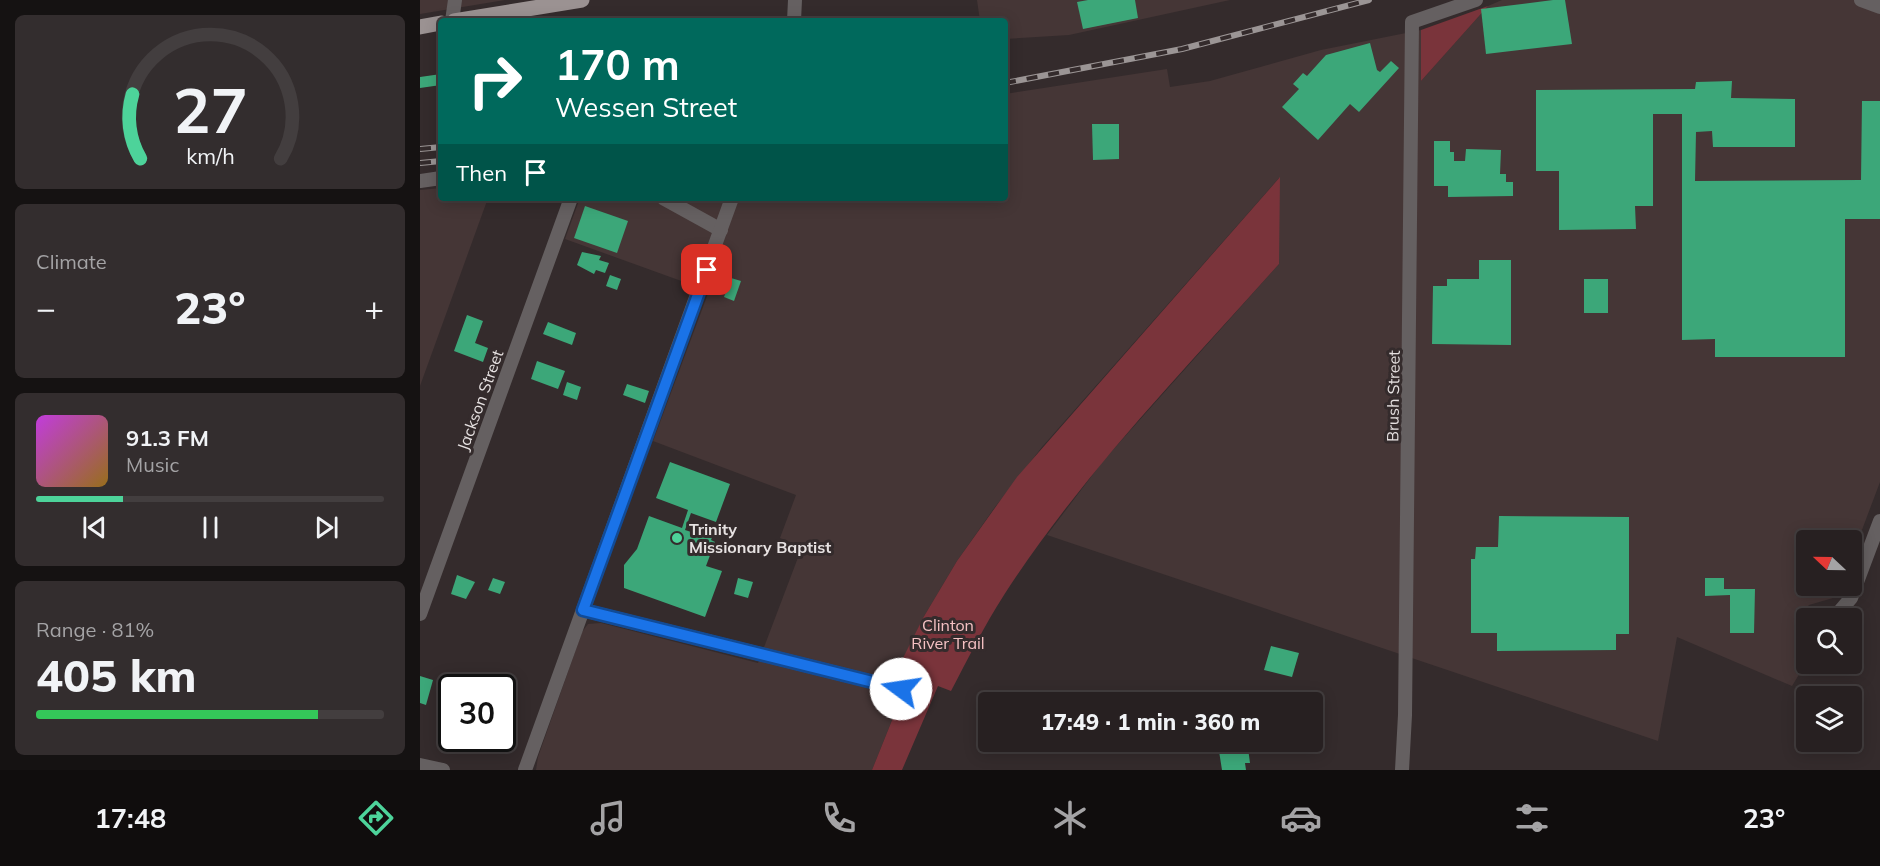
<!DOCTYPE html>
<html lang="en">
<head>
<meta charset="utf-8">
<style>
  body { margin:0; font-family:Mulish,sans-serif; background:#332d2e; color:#f1f3f6; height:100vh; display:flex; flex-direction:column; font-size:22px; white-space:nowrap }
  * { box-sizing:border-box; margin:0 }
  p { font-size:20px; color:#a4a3a5 }
  .icon { flex:none; width:33px; height:33px; fill:none; stroke:currentColor; stroke-width:2; stroke-linecap:round; stroke-linejoin:round }
  .map { position:relative; flex:1; overflow:hidden }
  .sheet { display:flex; flex-direction:column; gap:15px; padding:15px; background:#151212; width:420px }
  .sheet>* { flex:none }
  .hud { position:absolute; left:18px; top:18px; width:570px; height:183px; border-radius:6px; box-shadow:0 3px 15px #0003,0 0 0 2px #433e3f; background:#00695c; color:#fff; overflow:hidden }
  .needle { width:39px; rotate:292deg }
  .tools { position:absolute; left:1376px; top:530px; display:grid; gap:12px }
  .tools a { display:grid; place-items:center; width:66px; height:66px; border-radius:6px; background:#272021; box-shadow:0 3px 15px #0003,0 0 0 2px #433e3f; font-size:30px }
  .speed { position:absolute; left:18px; top:674px; display:flex; gap:12px; font-size:30px; font-weight:700; text-align:center }
  .speed>* { display:grid; place-content:center; width:78px; height:78px; border-radius:50%; background:#272021; box-shadow:0 3px 15px #0003,0 0 0 2px #433e3f; line-height:1 }
  .speed .limit { border:3px solid #111; border-radius:9px; background:#fff; color:#111 }
  .pin { position:absolute; display:grid; place-items:center; width:51px; height:51px; color:#fff; margin:-26px; border-radius:12px; box-shadow:0 3px 9px #0006 }
  .me { position:absolute; width:66px; margin:-33px; rotate:284deg; stroke-linejoin:round; filter:drop-shadow(0 0 4px #0008) }
  .turn { display:flex; align-items:center; gap:21px; height:126px; padding:0 18px; font-size:27px }
  .turn .icon { width:78px; height:78px; stroke-width:2.5 }
  .turn b { display:block; font-size:42px; line-height:51px }
  .then { display:flex; align-items:center; height:57px; padding:0 18px; background:#0003; gap:12px; font-size:22px }
  .big { font-size:45px; font-weight:800; line-height:1.1 }
  .sheet .widget { flex:1; display:flex; flex-direction:column; justify-content:center; gap:9px; min-width:0; padding:0 21px; border-radius:9px; background:#332d2e }
  .sheet .dial { align-items:center; gap:0 }
  .dial svg { height:156px; overflow:visible; fill:none; stroke:#433e3f; stroke-width:7; stroke-linecap:round; text-anchor:middle }
  .dial text { fill:#f1f3f6; stroke:none }
  .song { display:flex; align-items:center; gap:18px }
  .cover { width:72px; height:72px; border-radius:9px; background:linear-gradient(135deg,hsl(290 70% 55%),hsl(40 70% 35%)) }
  .played { height:6px; border-radius:3px; background:linear-gradient(90deg,#4dd39a 25%,#433e3f 25%) }
  .keys { display:flex; justify-content:space-around; direction:ltr }
  .heat { display:flex; justify-content:space-between; align-items:center; font-size:33px; direction:ltr }
  .charge { height:9px; border-radius:4px; background:linear-gradient(90deg,#34c759 81%,#433e3f 0) }
  .trip { position:absolute; left:558px; top:692px; width:345px; height:60px; border-radius:6px; background:#272021; box-shadow:0 3px 15px #0003,0 0 0 2px #433e3f; font-weight:800; line-height:60px; text-align:center }
  .tab-bar { display:flex; height:96px; justify-content:space-around; align-items:center; background:#100d0d; color:#a4a3a5 }
  .tab-bar .icon { width:42px; height:42px }
  .tab-bar .current { color:#4dd39a }
  .tab-bar b { font-size:27px; color:#f1f3f6 }
  main { display:flex; flex:1; min-height:0 }
  .map>svg:first-child { display:block }
  .built { fill:#453636 }
  .green { fill:#7a343b }
  .building { fill:#3ca779 }
  .lines { fill:none; stroke-linecap:round; stroke-linejoin:round }
  .minor { stroke:#656061; stroke-width:14 }
  .primary { stroke:#9b9292; stroke-width:15 }
  .rail-casing { stroke:#9b9595; stroke-width:6 }
  .rail { stroke:#342b2c; stroke-width:4; stroke-dasharray:11; stroke-linecap:butt }
  .route-casing { stroke:#114b97; stroke-width:15 }
  .route { stroke:#1a73e8; stroke-width:10 }
  .poi-dot { fill:#4dd39a; stroke:#342b2c; stroke-width:2 }
  .labels { text-anchor:middle; dominant-baseline:central; stroke-width:6; stroke-linejoin:round; paint-order:stroke }
  .street-label { font-size:16px; fill:#e6e1e1; stroke:#342b2c }
  .poi-label { font-size:16px; font-weight:bold; fill:#e6e1e1; stroke:#342b2c; text-anchor:start }
  .park-label { font-size:16px; fill:#f5c1c3; stroke:#342b2c }
</style>
</head>
<body>
<main>
<section class="sheet">
<div class="widget dial"><svg viewBox="0 0 100 80">
<path d="M14 69A42 42 0 1 1 86 69"/>
<path d="M14 69A42 42 0 0 1 10 36" stroke="#4dd39a"/>
<text x="50" y="56" font-size="32" font-weight="700">27</text>
<text x="50" y="72" font-size="11">km/h</text>
</svg></div>
<div class="widget"><p>Climate</p>
<div class="heat"><a>−</a><b class="big">23°</b><a>+</a></div>
</div>
<div class="widget">
<div class="song"><i class="cover"></i><div><b>91.3 FM</b><p>Music</p></div></div>
<div class="played"></div>
<div class="keys"><svg class="icon" aria-label="previous" viewBox="0 0 24 24"><path d="M18 5L8 12l10 7zM5 5v14"/></svg><svg class="icon" aria-label="pause" viewBox="0 0 24 24"><path d="M8 5v14M16 5v14"/></svg><svg class="icon" aria-label="next" viewBox="0 0 24 24"><path d="M6 5l10 7-10 7zM19 5v14"/></svg></div>
</div>
<div class="widget"><p>Range · 81%</p><b class="big">405 km</b><div class="charge"></div></div>
</section>
<div class="map">
<svg width="1460" height="770" viewBox="0 0 1460 770">
  <rect width="100%" height="100%" fill="#342b2c"/>
  <g class="built">
    <path d="M 0,0 L 85,0 L 0,14 Z"/>
    <path d="M 557,0 L 810,0 L 649,35 L 585,39 L 585,21 L 560,21 Z"/>
    <path d="M 1082,0 L 1460,0 L 1460,482 L 1431,559 L 1431,540 L 1386,540 L 1386,585 L 1421,585 L 1413,598 L 1389,605 L 1378,618 L 1374,635 L 1377,643 L 1386,654 L 1386,663 L 1372,686 L 1257,637 L 1238,741 L 627,535 L 683,461 L 859,264 L 859,178 L 622,447 L 575,507 L 537,561 L 503,618 L 476,674 L 489,678 L 452,770 L 116,770 L 118,757 L 162,632 L 168,624 L 181,623 L 338,663 L 382,547 L 360,538 L 376,495 L 233,441 L 289,291 L 145,239 L 160,198 L 585,198 L 585,94 L 747,69 L 750,87 L 790,81 L 901,50 L 1001,30 L 1001,81 L 1068,6 Z"/>
    <path d="M 21,188 L 21,198 L 68,198 L 0,386 L 0,190 Z"/>
  </g>
  <g class="green">
    <path d="M 1068,6 L 1001,81 L 1001,30 Z"/>
    <path d="M 860,177 L 859,264 C 764,371 662,474 584,595 C 564,626 548,659 531,691 L 518,686 L 482,770 L 452,770 L 489,678 L 475,674 L 503,618 L 537,561 L 597,477 Z"/>
  </g>
  <g class="building">
    <path d="M 668,0 L 715,0 L 718,18 L 663,29 L 657,2 Z"/>
    <path d="M 1133,0 L 1145,0 L 1152,44 L 1066,54 L 1061,9 Z"/>
    <path d="M 950,43 L 957,70 L 960,72 L 971,61 L 979,68 L 939,112 L 930,104 L 898,140 L 862,107 L 879,89 L 873,84 L 883,73 L 887,76 L 906,55 Z"/>
    <path d="M 21,74 L 21,85 L 0,88 L 0,77 Z"/>
    <path d="M 1312,81 L 1311,98 L 1375,99 L 1375,147 L 1293,147 L 1292,131 L 1276,132 L 1275,181 L 1441,180 L 1442,101 L 1460,101 L 1460,219 L 1425,219 L 1425,357 L 1295,357 L 1295,339 L 1262,340 L 1262,114 L 1233,114 L 1233,206 L 1215,206 L 1216,229 L 1139,230 L 1139,171 L 1116,171 L 1116,90 L 1275,89 L 1276,82 Z"/>
    <path d="M 672,124 L 699,124 L 699,159 L 673,160 Z"/>
    <path d="M 1014,141 L 1030,141 L 1030,152 L 1034,152 L 1034,161 L 1045,161 L 1046,149 L 1081,150 L 1080,174 L 1086,174 L 1086,182 L 1093,182 L 1093,196 L 1028,197 L 1028,186 L 1014,186 Z"/>
    <path d="M 165,206 L 208,221 L 197,253 L 154,238 Z"/>
    <path d="M 162,252 L 181,256 L 179,260 L 189,263 L 185,273 L 176,270 L 174,274 L 157,265 Z"/>
    <path d="M 1059,260 L 1091,260 L 1091,345 L 1012,344 L 1013,286 L 1027,286 L 1027,279 L 1059,279 Z"/>
    <path d="M 190,275 L 201,279 L 197,290 L 186,286 Z"/>
    <path d="M 311,278 L 321,281 L 314,301 L 304,297 Z"/>
    <rect x="1164" y="279" width="24" height="34"/>
    <path d="M 47,315 L 63,321 L 55,343 L 68,348 L 63,362 L 34,351 Z"/>
    <path d="M 128,322 L 156,333 L 152,345 L 123,334 Z"/>
    <path d="M 117,361 L 145,371 L 138,389 L 111,379 Z"/>
    <path d="M 147,382 L 161,387 L 157,400 L 143,395 Z"/>
    <path d="M 207,384 L 229,391 L 225,403 L 203,395 Z"/>
    <path d="M 250,462 L 310,484 L 296,522 L 271,513 L 265,530 L 284,536 L 286,532 L 293,535 L 291,540 L 295,542 L 286,566 L 302,571 L 285,617 L 204,588 L 204,565 L 217,549 L 229,516 L 262,528 L 268,510 L 236,498 Z"/>
    <path d="M 1079,516 L 1209,517 L 1209,634 L 1196,634 L 1196,650 L 1077,651 L 1077,633 L 1051,633 L 1051,559 L 1055,559 L 1056,547 L 1078,547 Z"/>
    <path d="M 37,575 L 55,582 L 46,599 L 31,594 Z"/>
    <path d="M 73,578 L 85,582 L 80,594 L 68,590 Z"/>
    <path d="M 318,578 L 333,582 L 328,598 L 314,594 Z"/>
    <path d="M 1285,578 L 1304,578 L 1304,589 L 1335,589 L 1334,633 L 1310,633 L 1310,595 L 1285,596 Z"/>
    <path d="M 851,646 L 879,653 L 872,677 L 844,670 Z"/>
    <path d="M 0,676 L 13,680 L 6,705 L 0,703 Z"/>
    <path d="M 82,733 L 85,734 L 83,747 L 58,739 L 82,738 Z"/>
    <path d="M 828,748 L 830,763 L 825,763 L 826,770 L 802,770 L 799,751 Z"/>
  </g>
  <g class="lines">
    <g class="minor">
      <path d="M 1441,0 L 1460,7"/>
      <path d="M 32,21 L 35,0"/>
      <path d="M 374,21 L 375,0"/>
      <path d="M 0,181 L 21,178"/>
      <path d="M 243,198 L 301,230"/>
      <path d="M 163,610 L 481,689"/>
      <path d="M 0,614 L 151,198"/>
      <path d="M 1414,618 L 1431,598 L 1460,521"/>
      <path d="M 0,765 L 23,770"/>
      <path d="M 105,770 L 312,198"/>
      <path d="M 982,770 L 985,715 L 992,22 L 1056,0"/>
    </g>
    <g class="primary">
      <path d="M 34,21 L 162,0"/>
      <path d="M 0,27 L 21,23"/>
    </g>
    <defs>
      <g id="rail">
        <path d="M 585,83 L 762,49 L 949,0"/>
        <path d="M 0,149 L 21,147"/>
        <path d="M 0,163 L 21,161"/>
      </g>
    </defs>
    <use href="#rail" class="rail-casing"/>
    <use href="#rail" class="rail"/>
  </g>
  <g class="lines">
    <defs>
      <path id="route" d="M 287,270 L 163,610 L 481,689"/>
    </defs>
    <use href="#route" class="route-casing"/>
    <use href="#route" class="route"/>
  </g>
  <circle class="poi-dot" cx="257" cy="538" r="6"/>
  <g class="labels">
    <g class="street-label">
      <text transform="translate(973 396) rotate(-89)">Brush Street</text>
      <text transform="translate(60 400) rotate(-70)">Jackson Street</text>
    </g>
    <g class="poi-label">
      <text x="269" y="529">Trinity<tspan x="269" dy="18">Missionary Baptist</tspan></text>
    </g>
    <g class="park-label">
      <text x="528" y="625">Clinton<tspan x="528" dy="18">River Trail</tspan></text>
    </g>
  </g>
</svg>
<div class="tools">
<a><svg class="needle" viewBox="-14 -14 28 28"><path d="M0-13l5 13h-10z" fill="#e53935"/><path d="M0 13l5-13h-10z" fill="#a4a3a5"/></svg></a>
<a><svg class="icon" aria-label="search" viewBox="0 0 24 24"><circle cx="10" cy="10" r="6"/><path d="M15 15l6 6"/></svg></a>
<a><svg class="icon" aria-label="layers" viewBox="0 0 24 24"><path d="M12 4l9 5-9 5-9-5zM3 14l9 5 9-5"/></svg></a>
</div>
<div class="speed"><div class="limit">30</div></div>
<div class="pin" style="left:287px;top:270px;background:#d93025"><svg class="icon" aria-label="arrive" viewBox="0 0 24 24"><path d="M6 21V4h12l-3 4 3 4H6"/></svg></div>
<svg class="me" style="left:481px;top:689px" viewBox="-20 -20 40 40"><circle r="19" fill="#fff"/><path d="M0-13L10 11 0 6-10 11z" fill="#1a73e8"/></svg>
<div class="trip">17:49 · 1 min · 360 m</div>
<div class="hud">
<div class="turn"><svg class="icon" aria-label="right" viewBox="0 0 24 24"><path d="M7 20v-9h11M14 6l5 5-5 5"/></svg><div><b>170 m</b>Wessen Street</div></div>
<div class="then">Then<svg class="icon" aria-label="arrive" viewBox="0 0 24 24"><path d="M6 21V4h12l-3 4 3 4H6"/></svg></div>
</div>
</div>
</main>
<nav class="tab-bar">
<b>17:48</b>
<svg class="icon current" aria-label="directions" viewBox="0 0 24 24"><path d="M12 3l9 9-9 9-9-9zM9 14v-3h6M13 9l2 2-2 2"/></svg>
<svg class="icon" aria-label="music" viewBox="0 0 24 24"><path d="M9 18V5l10-2v13"/><circle cx="6" cy="18" r="3"/><circle cx="16" cy="16" r="3"/></svg>
<svg class="icon" aria-label="phone" viewBox="0 0 24 24"><path d="M5 4h4l2 5-3 2q2 4 5 5l2-3 5 2v4C11 20 4 13 5 4z"/></svg>
<svg class="icon" aria-label="climate" viewBox="0 0 24 24"><path d="M12 3v18M4 7l16 10M4 17L20 7"/></svg>
<svg class="icon" aria-label="car" viewBox="0 0 24 24"><path d="M5 17H2v-5l4-1 3-4h7l3 4 3 1v5h-3M9 17h6M6 11h13"/><circle cx="7" cy="17" r="2"/><circle cx="17" cy="17" r="2"/></svg>
<svg class="icon" aria-label="filters" viewBox="0 0 24 24"><path d="M4 7h16M4 17h16"/><circle cx="9" cy="7" r="2"/><circle cx="15" cy="17" r="2"/></svg>
<b>23°</b>
</nav>
</body>
</html>
